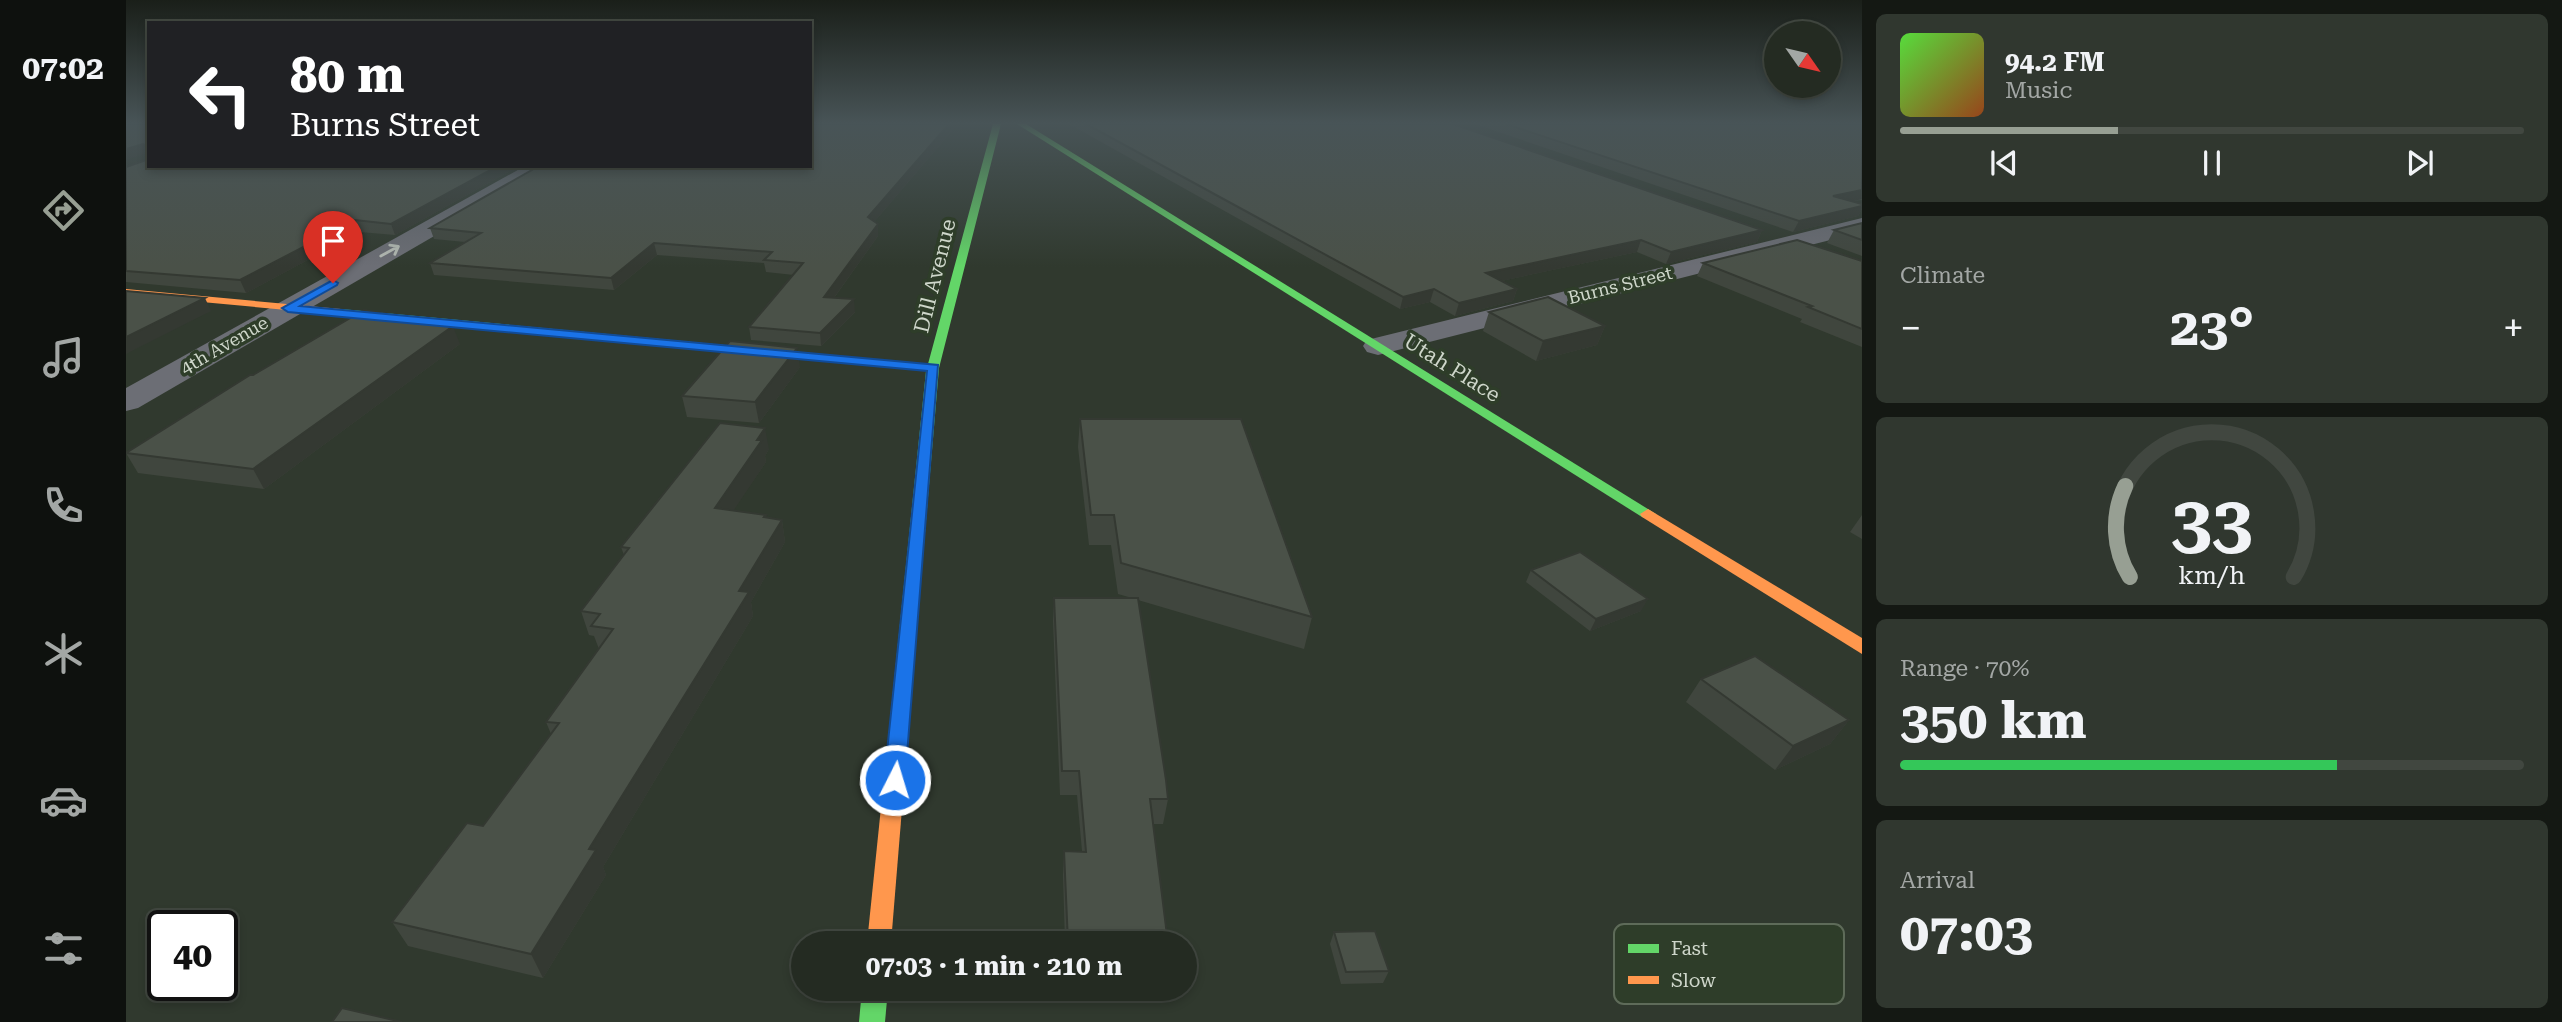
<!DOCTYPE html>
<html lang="en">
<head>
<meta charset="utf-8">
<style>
  body { margin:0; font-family:"Roboto Serif",serif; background:#30372f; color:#f1f3f6; height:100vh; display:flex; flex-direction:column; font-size:26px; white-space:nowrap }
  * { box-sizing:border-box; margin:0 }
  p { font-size:23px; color:#a3a7a5 }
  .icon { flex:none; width:38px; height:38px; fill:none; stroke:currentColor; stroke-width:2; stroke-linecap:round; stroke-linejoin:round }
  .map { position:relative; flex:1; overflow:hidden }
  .drawer { display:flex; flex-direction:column; gap:14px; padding:14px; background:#141813; width:700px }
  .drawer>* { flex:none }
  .top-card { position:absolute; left:21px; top:21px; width:665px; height:147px; border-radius:0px; box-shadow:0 4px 10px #0003,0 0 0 2px #414740; background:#202124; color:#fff; overflow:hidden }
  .needle { width:46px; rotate:124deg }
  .tools { position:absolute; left:1638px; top:21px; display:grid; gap:14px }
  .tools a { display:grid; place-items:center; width:77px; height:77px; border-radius:50%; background:#242b22; box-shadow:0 4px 10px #0003,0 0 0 2px #414740; font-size:35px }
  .speed { position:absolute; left:21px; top:910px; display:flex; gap:14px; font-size:35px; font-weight:700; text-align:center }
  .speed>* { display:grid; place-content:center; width:91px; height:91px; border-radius:50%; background:#242b22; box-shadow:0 4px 10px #0003,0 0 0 2px #414740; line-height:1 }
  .speed .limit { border:4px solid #111; border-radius:10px; background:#fff; color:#111 }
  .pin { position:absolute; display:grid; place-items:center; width:60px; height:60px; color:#fff; margin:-72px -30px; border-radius:50% 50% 50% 0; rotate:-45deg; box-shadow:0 0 7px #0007 }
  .pin .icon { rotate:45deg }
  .me { position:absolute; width:77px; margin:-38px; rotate:5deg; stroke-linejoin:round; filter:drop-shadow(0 0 5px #0008) }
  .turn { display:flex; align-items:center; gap:24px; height:147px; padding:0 28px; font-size:32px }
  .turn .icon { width:91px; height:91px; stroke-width:2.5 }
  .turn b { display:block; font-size:49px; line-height:60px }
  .big { font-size:52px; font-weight:700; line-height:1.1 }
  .drawer .card { flex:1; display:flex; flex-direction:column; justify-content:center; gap:10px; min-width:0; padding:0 24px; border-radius:10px; background:#30372f }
  .drawer .dial { align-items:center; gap:0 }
  .dial svg { height:182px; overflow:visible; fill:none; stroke:#414740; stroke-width:7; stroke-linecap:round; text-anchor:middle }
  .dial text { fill:#f1f3f6; stroke:none }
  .song { display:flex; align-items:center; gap:21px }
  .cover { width:84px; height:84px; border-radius:10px; background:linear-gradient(135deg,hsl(110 70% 55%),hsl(20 70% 35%)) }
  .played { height:7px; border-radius:4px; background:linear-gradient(90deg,#979f93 35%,#414740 35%) }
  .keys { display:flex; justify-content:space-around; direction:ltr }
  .heat { display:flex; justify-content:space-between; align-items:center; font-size:38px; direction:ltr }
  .charge { height:10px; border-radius:5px; background:linear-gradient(90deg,#34c759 70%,#414740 0) }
  .trip { position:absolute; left:665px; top:931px; width:406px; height:70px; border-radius:35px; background:#242b22; box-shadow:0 4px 10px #0003,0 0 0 2px #414740; font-weight:700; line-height:70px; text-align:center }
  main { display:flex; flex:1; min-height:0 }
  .menu { display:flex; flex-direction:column; width:126px; justify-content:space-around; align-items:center; background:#0e110e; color:#a3a7a5 }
  .menu .icon { width:49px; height:49px }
  .menu .selected { color:#979f93 }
  .menu b { font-size:32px; color:#f1f3f6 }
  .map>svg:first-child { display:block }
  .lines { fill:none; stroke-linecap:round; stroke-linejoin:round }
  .street { fill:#6c6e75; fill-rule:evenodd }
  .fast { fill:#63d668; fill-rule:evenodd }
  .slow { fill:#ff974d; fill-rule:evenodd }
  .wall { fill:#40463e }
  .shaded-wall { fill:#343932 }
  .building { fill:#4a5148; stroke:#343932; stroke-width:2 }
  .oneway { stroke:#b6bcb5 }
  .route { fill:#1a73e8; stroke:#114b97; stroke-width:2 }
  .labels { text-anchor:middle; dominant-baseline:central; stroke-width:7; stroke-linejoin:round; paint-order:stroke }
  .far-street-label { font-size:18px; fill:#ced6ca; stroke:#2e3d29 }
  .street-label { font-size:21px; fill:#ced6ca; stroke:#2e3d29 }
  .key { fill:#2e3d29; stroke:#5e6b59; stroke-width:2 }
  .key-label { font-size:19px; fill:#ced6ca }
</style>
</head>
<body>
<main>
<nav class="menu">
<b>07:02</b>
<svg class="icon selected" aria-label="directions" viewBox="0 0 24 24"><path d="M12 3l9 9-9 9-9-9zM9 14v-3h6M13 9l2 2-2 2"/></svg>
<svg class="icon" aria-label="music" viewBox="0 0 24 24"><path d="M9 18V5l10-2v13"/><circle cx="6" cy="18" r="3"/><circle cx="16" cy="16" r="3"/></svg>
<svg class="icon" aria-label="phone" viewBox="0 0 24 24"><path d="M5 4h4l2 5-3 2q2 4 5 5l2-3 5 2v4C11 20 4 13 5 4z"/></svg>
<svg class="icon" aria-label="climate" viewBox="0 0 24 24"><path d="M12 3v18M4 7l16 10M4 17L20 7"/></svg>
<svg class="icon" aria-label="car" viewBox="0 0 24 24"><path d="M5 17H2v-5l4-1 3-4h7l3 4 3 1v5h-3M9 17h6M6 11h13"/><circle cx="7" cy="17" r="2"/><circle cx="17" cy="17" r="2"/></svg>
<svg class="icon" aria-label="filters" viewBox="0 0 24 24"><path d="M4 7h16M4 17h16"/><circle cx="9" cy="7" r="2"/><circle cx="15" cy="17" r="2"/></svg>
</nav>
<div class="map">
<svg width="1736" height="1022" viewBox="0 0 1736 1022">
  <rect width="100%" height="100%" fill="#30392e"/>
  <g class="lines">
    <g class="street">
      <path d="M 399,166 L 425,166 L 422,170 L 12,408 L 0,411 L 0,388 Z"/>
      <path d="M 1736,218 L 1736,232 L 1252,355 L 1241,352 L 1237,346 L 1241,340 Z"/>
    </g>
    <g class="fast">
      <path d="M 867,124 L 875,124 L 813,368 L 788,662 L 786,667 L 779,669 L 772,667 L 770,662 L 800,371 L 215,315 L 209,312 L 215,309 L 802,364 Z"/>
      <path d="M 891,124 L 900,124 L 1530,514 L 1522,519 L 1516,517 Z"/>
      <path d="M 736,989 L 762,989 L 759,1022 L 733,1022 Z"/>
    </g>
    <g class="slow">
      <path d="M 0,289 L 215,309 L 221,312 L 215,315 L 0,295 Z"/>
      <path d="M 1522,509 L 1736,638 L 1736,654 L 1516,517 L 1514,514 Z"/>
      <path d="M 779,655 L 786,657 L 788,662 L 765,943 L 741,943 L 770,662 L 772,657 Z"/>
    </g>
  </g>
  <g class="wall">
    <path d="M 943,124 L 1327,124 L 1636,230 L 1631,242 L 1540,264 L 1511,252 L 1375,281 L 1391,289 L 1387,301 L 1329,316 L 1304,302 L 1274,309 Z"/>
    <path d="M 1349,124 L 1736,124 L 1736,200 L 1726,201 L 1736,204 L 1736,209 L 1732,216 L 1667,232 Z"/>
    <path d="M 830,126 L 748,222 L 752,224 L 752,236 L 708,298 L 729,312 L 695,346 L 625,340 L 623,327 L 668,275 L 640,272 L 638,263 L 531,255 L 488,290 L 308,275 L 304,263 L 339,242 L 308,239 L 304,228 Z"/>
    <path d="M 393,166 L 269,235 L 234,232 L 120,293 L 0,282 L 0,167 Z"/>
    <path d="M 1736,223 L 1736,256 L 1701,243 L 1708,230 Z"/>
    <path d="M 1736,261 L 1736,347 L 1674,322 L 1676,319 L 1571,276 L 1577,263 Z"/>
    <path d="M 1363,312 L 1479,326 L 1471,345 L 1410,361 L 1357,331 Z"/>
    <path d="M 334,344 L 138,489 L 12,473 L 0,453 L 127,375 Z"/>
    <path d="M 674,367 L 633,423 L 561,417 L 556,396 Z"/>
    <path d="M 954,419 L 1186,617 L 1178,649 L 1012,600 L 1042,799 L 1037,824 L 1027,824 L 1042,943 L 939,943 L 937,875 L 938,851 L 956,851 L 951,795 L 934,795 L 927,621 L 928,598 L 1006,598 L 992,594 L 985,545 L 963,545 L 952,447 Z"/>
    <path d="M 643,449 L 639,456 L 640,462 L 607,510 L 641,518 L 656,520 L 659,542 L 625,602 L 627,616 L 477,867 L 480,875 L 417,978 L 282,946 L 266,922 L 357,826 L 425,734 L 420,722 L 473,649 L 468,636 L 463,635 L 455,611 L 498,555 L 495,547 Z"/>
    <path d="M 1736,515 L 1736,539 L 1724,532 Z"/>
    <path d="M 1405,570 L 1515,611 L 1464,631 L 1400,582 Z"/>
    <path d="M 1575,679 L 1723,720 L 1704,744 L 1649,770 L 1560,702 Z"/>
    <path d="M 1208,932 L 1263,971 L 1257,983 L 1215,984 L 1204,944 Z"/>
  </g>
  <g class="shaded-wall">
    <path d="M 823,124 L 830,124 L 830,126 L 743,228 L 742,217 Z"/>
    <path d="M 17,144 L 22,153 L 0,160 L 0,149 Z"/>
    <path d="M 372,166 L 393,166 L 269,235 L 265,224 Z"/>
    <path d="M 1736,190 L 1736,199 L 1702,207 L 1707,196 Z"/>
    <path d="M 1736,206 L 1736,209 L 1732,216 L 1667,232 L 1673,221 Z"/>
    <path d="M 229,220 L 234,232 L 120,293 L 114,280 Z"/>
    <path d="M 752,224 L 752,236 L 700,309 L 698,297 Z"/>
    <path d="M 1636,230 L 1631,242 L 1540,264 L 1545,252 Z"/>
    <path d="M 1515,240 L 1511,252 L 1356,285 L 1360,273 Z"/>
    <path d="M 528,243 L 531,255 L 488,290 L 485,278 Z"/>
    <path d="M 1308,289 L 1304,302 L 1274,309 L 1277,297 Z"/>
    <path d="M 1391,289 L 1387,301 L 1329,316 L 1333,303 Z"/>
    <path d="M 79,298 L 85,311 L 0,354 L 0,337 Z"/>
    <path d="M 728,299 L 729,312 L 695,346 L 694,333 Z"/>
    <path d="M 327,326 L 334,344 L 138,489 L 127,469 Z"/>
    <path d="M 1479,326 L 1471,345 L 1410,361 L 1417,341 Z"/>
    <path d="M 671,348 L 674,367 L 633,423 L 629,402 Z"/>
    <path d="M 639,428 L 643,449 L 639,456 L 640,462 L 594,531 L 589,508 Z"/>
    <path d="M 656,520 L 659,542 L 625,602 L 627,616 L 477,867 L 480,875 L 417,978 L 405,954 L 463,849 L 613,591 Z"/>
    <path d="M 1522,599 L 1515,611 L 1464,631 L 1470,619 Z"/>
    <path d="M 1723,720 L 1704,744 L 1649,770 L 1667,746 Z"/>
  </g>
  <g class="building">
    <path d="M 0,124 L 23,124 L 23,154 L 21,153 L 21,146 L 17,144 L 0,149 Z"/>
    <path d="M 684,124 L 823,124 L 742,217 L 752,224 L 698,297 L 728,299 L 694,333 L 623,327 L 677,263 L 638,260 L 646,252 L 528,243 L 485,278 L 304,263 L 355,233 L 304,228 L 413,166 L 684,166 Z"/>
    <path d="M 960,124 L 1327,124 L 1636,230 L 1545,252 L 1515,240 L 1360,273 L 1391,289 L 1333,303 L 1308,289 L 1277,297 Z"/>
    <path d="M 1380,124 L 1736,124 L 1736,190 L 1707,196 L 1736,204 L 1736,206 L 1673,221 Z"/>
    <path d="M 23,159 L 23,166 L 372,166 L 265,224 L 229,220 L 114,280 L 0,271 L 0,167 Z"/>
    <path d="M 1736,223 L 1736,240 L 1708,230 Z"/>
    <path d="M 1671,240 L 1736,261 L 1736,329 L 1682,307 L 1686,306 L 1577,263 Z"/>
    <path d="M 0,291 L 79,298 L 0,337 Z"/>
    <path d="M 1422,297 L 1479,326 L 1417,341 L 1363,312 Z"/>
    <path d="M 238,310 L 327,326 L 127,469 L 0,453 L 124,375 L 127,375 Z"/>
    <path d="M 604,341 L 671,348 L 629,402 L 556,396 Z"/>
    <path d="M 954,419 L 1115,419 L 1186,617 L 995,563 L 988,515 L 965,515 Z"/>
    <path d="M 594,423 L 639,428 L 631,440 L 636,440 L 589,508 L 640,515 L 638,517 L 656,520 L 613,591 L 623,592 L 463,849 L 470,850 L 405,954 L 266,922 L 341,823 L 357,826 L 433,723 L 420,722 L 487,629 L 465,626 L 474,614 L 455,611 L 503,548 L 495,547 Z"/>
    <path d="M 1454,552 L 1522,599 L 1470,619 L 1405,570 Z"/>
    <path d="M 928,598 L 1012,598 L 1040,780 L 1042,799 L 1024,799 L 1042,943 L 942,943 L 938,851 L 960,852 L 953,771 L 936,771 Z"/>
    <path d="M 1629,656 L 1723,720 L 1667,746 L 1575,679 Z"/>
    <path d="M 1249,931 L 1263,971 L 1220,972 L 1208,932 Z"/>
    <path d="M 216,1008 L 276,1022 L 206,1022 Z"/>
  </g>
  <defs><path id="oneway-shaft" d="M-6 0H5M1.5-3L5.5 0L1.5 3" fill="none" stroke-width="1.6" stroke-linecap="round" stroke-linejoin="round" transform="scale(1.75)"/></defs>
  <use class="oneway" href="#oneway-shaft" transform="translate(264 251) rotate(-29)"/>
  <linearGradient id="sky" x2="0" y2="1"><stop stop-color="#1a1f19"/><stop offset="0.46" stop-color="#485457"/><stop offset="1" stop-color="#485457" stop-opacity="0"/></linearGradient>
  <rect width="1736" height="267" fill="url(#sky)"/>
  <path class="route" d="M 207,280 L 212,283 L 211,285 L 174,306 L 812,365 L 779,780 L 776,787 L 769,789 L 761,787 L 758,780 L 801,371 L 162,312 L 156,308 Z"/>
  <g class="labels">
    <g class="far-street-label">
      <text transform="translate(1494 285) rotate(-14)">Burns Street</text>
      <text transform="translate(98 345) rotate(-30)">4th Avenue</text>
    </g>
    <g class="street-label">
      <text transform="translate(809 276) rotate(-76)">Dill Avenue</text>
      <text transform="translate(1326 368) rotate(32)">Utah Place</text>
    </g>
  </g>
  <rect x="1488" y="924" width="230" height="80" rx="10" class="key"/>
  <rect x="1502" y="944" width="31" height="9" fill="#63d668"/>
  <rect x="1502" y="976" width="31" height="8" fill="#ff974d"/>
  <g class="key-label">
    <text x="1545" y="955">Fast</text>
    <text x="1545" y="987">Slow</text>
  </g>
</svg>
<div class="tools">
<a><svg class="needle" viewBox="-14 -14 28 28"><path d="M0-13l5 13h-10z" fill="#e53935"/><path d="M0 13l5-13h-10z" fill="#a3a7a5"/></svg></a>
</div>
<div class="speed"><div class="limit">40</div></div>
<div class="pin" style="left:207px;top:283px;background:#d93025"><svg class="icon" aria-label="arrive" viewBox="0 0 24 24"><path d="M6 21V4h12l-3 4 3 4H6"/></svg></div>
<svg class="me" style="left:769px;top:780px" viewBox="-20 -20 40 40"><circle r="17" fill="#1a73e8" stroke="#fff" stroke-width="3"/><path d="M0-11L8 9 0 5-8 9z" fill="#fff"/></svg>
<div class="trip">07:03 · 1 min · 210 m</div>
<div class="top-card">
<div class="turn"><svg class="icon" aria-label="left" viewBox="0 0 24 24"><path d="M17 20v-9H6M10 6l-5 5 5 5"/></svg><div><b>80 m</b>Burns Street</div></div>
</div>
</div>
<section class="drawer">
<div class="card">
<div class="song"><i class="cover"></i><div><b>94.2 FM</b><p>Music</p></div></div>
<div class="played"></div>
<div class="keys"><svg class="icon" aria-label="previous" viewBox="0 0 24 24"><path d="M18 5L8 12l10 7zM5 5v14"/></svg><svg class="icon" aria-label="pause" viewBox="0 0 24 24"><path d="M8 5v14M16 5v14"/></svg><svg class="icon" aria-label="next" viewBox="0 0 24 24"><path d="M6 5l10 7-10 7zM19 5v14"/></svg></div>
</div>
<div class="card"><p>Climate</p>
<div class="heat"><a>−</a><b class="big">23°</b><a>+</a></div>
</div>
<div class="card dial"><svg viewBox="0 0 100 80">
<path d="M14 69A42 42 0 1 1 86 69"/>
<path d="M14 69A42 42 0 0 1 12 29" stroke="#979f93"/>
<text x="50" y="56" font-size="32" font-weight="700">33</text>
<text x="50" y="72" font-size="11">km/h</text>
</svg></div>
<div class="card"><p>Range · 70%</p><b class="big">350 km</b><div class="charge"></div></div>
<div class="card"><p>Arrival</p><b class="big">07:03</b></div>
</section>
</main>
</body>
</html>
